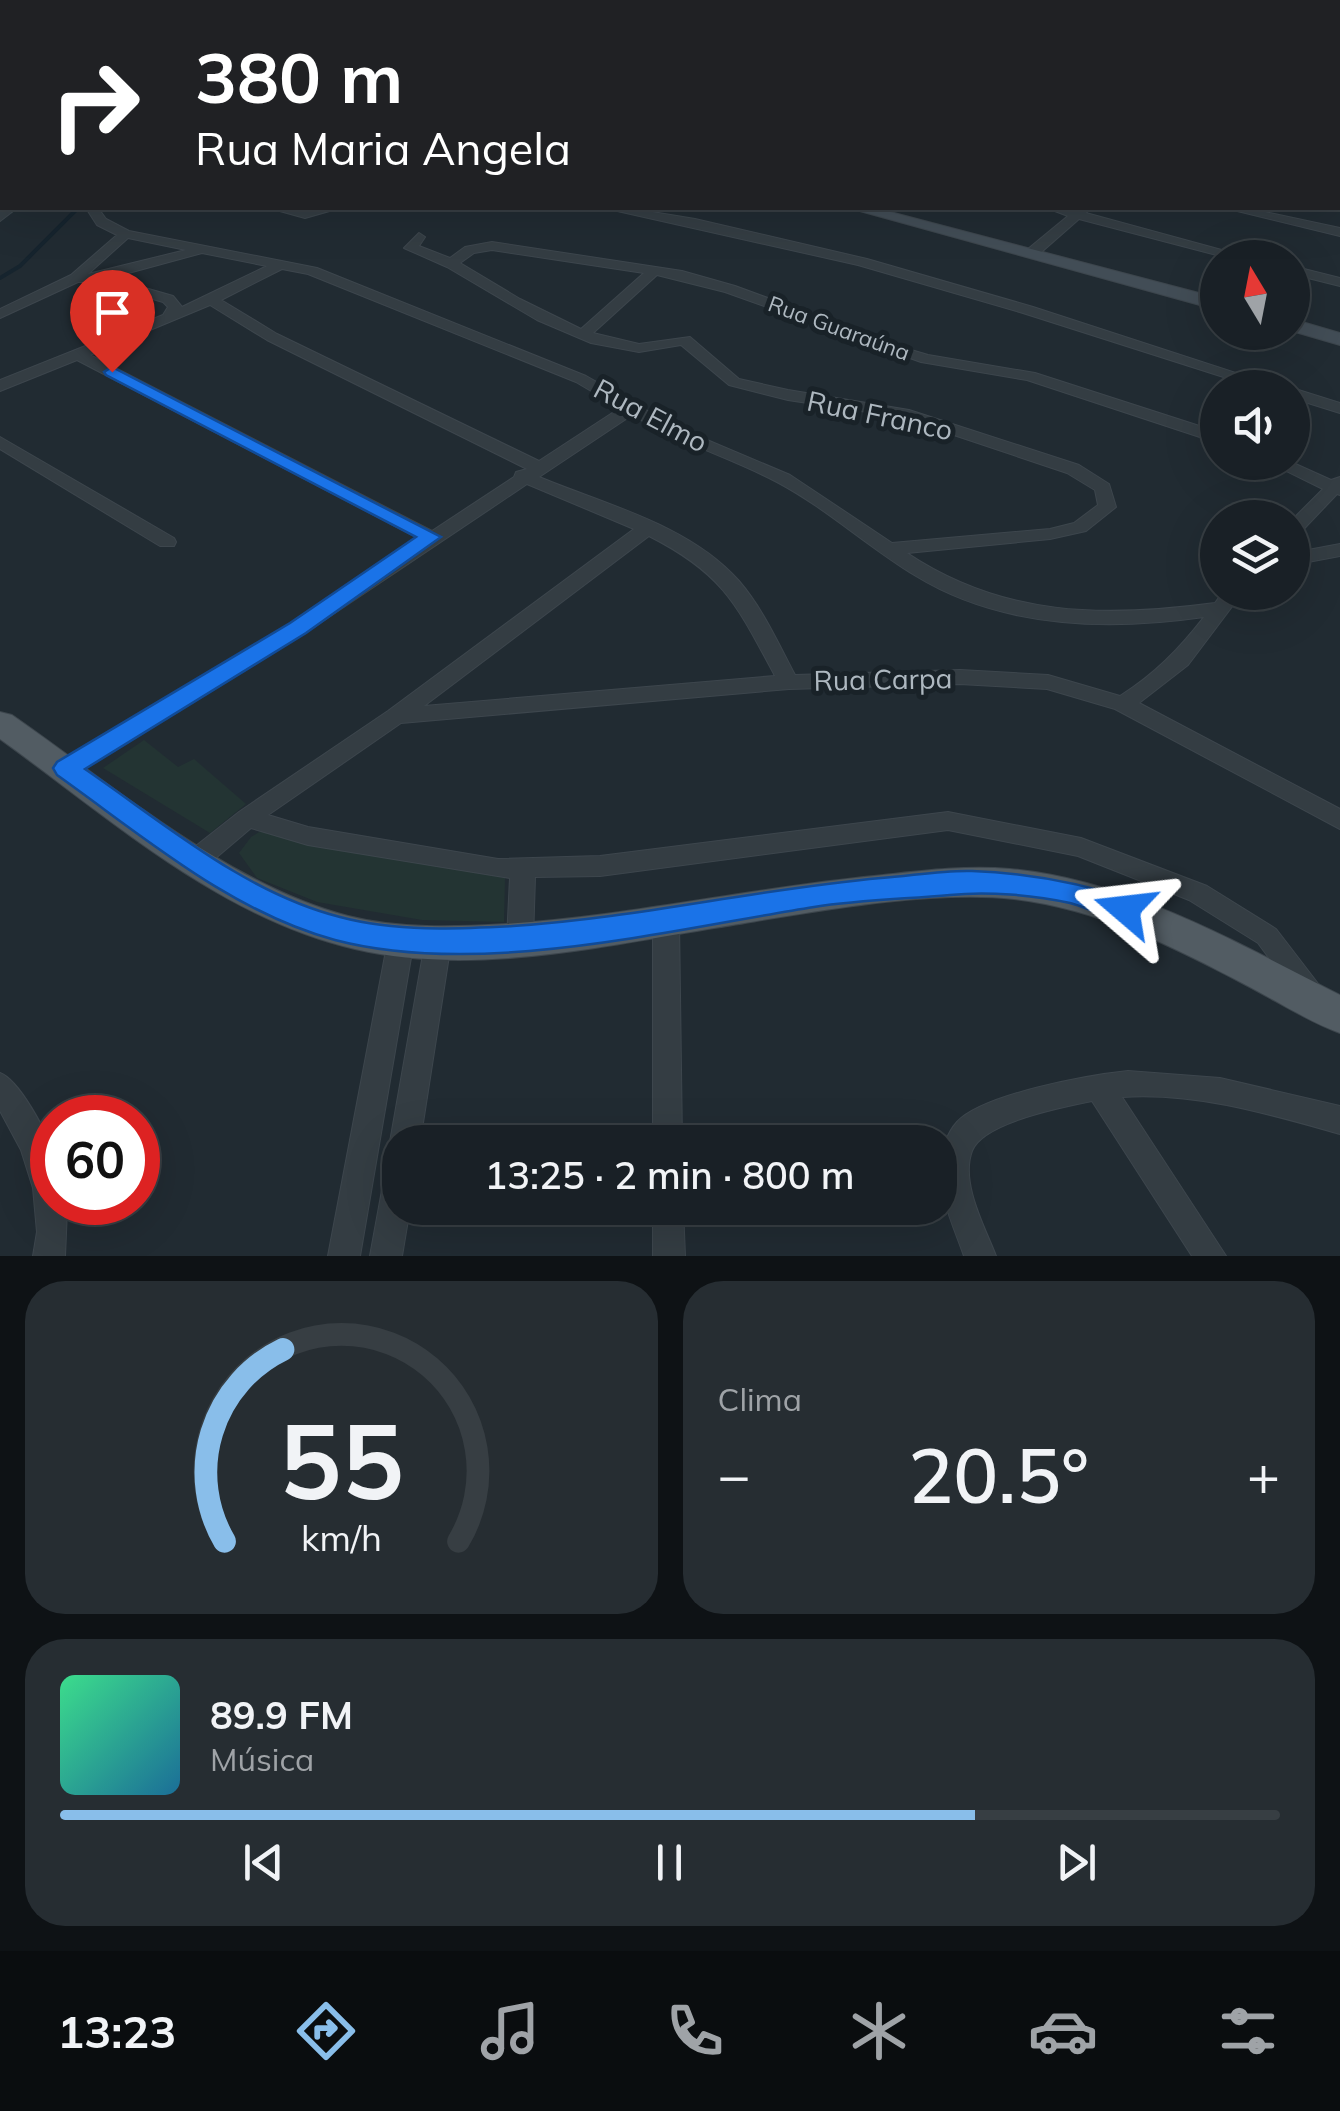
<!DOCTYPE html>
<html lang="pt">
<head>
<meta charset="utf-8">
<style>
  body { margin:0; font-family:Mulish,sans-serif; background:#262d32; color:#f1f3f6; height:100vh; display:flex; flex-direction:column; font-size:38px; white-space:nowrap }
  * { box-sizing:border-box; margin:0 }
  p { font-size:32px; color:#9fa3a7 }
  .icon { flex:none; width:55px; height:55px; fill:none; stroke:currentColor; stroke-width:2; stroke-linecap:round; stroke-linejoin:round }
  .map { position:relative; height:1256px; overflow:hidden }
  .details { display:flex; flex-direction:column; gap:25px; padding:25px; background:#0e1215; flex:1 }
  .details>* { flex:none }
  .hud { position:absolute; left:0px; top:0px; width:1340px; height:210px; box-shadow:0 10px 40px #0002,0 0 0 2px #373e43; background:#202124; color:#fff; overflow:hidden }
  .needle { width:65px; rotate:350deg }
  .tools { position:absolute; left:1200px; top:240px; display:grid; gap:20px }
  .tools a { display:grid; place-items:center; width:110px; height:110px; border-radius:50%; background:#192026; box-shadow:0 10px 40px #0002,0 0 0 2px #373e43; font-size:50px }
  .speed { position:absolute; left:30px; top:1095px; display:flex; gap:20px; font-size:50px; font-weight:700; text-align:center }
  .speed>* { display:grid; place-content:center; width:130px; height:130px; border-radius:50%; background:#192026; box-shadow:0 10px 40px #0002,0 0 0 2px #373e43; line-height:1 }
  .speed .limit { border:15px solid #d22; background:#fff; color:#111 }
  .pin { position:absolute; display:grid; place-items:center; width:85px; height:85px; color:#fff; margin:-102px -42px; border-radius:50% 50% 50% 0; rotate:-45deg; box-shadow:0 0 10px #0007 }
  .pin .icon { rotate:45deg }
  .me { position:absolute; width:110px; margin:-55px; rotate:287deg; stroke-linejoin:round; filter:drop-shadow(0 0 8px #0008) }
  .turn { display:flex; align-items:center; gap:35px; height:210px; padding:0 30px; font-size:45px }
  .turn .icon { width:130px; height:130px; stroke-width:2.5 }
  .turn b { display:block; font-size:70px; line-height:85px }
  .big { font-size:75px; font-weight:600; line-height:1.1 }
  .details .card { flex:1; display:flex; flex-direction:column; justify-content:center; gap:15px; min-width:0; padding:0 35px; border-radius:40px; background:#262d32 }
  .details .dial { align-items:center; gap:0 }
  .dial svg { height:260px; overflow:visible; fill:none; stroke:#373e43; stroke-width:7; stroke-linecap:round; text-anchor:middle }
  .dial text { fill:#f1f3f6; stroke:none }
  .song { display:flex; align-items:center; gap:30px }
  .cover { width:120px; height:120px; border-radius:15px; background:linear-gradient(135deg,hsl(150 70% 55%),hsl(200 70% 35%)) }
  .played { height:10px; border-radius:5px; background:linear-gradient(90deg,#89beea 75%,#373e43 75%) }
  .keys { display:flex; justify-content:space-around; direction:ltr }
  .heat { display:flex; justify-content:space-between; align-items:center; font-size:55px; direction:ltr }
  .details .tiles { flex:1; display:grid; gap:25px; grid-template-columns:1fr 1fr }
  .card:last-child { grid-column:span 2 }
  .trip { position:absolute; left:382px; top:1125px; width:575px; height:100px; border-radius:40px; background:#192026; box-shadow:0 10px 40px #0002,0 0 0 2px #373e43; font-weight:600; line-height:100px; text-align:center }
  .dock { display:flex; height:160px; justify-content:space-around; align-items:center; background:#0a0d0f; color:#9fa3a7 }
  .dock .icon { width:70px; height:70px }
  .dock .active { color:#89beea }
  .dock b { font-size:45px; color:#f1f3f6 }
  .map>svg:first-child { display:block }
  .green { fill:#233433 }
  .lines { fill:none; stroke-linecap:round; stroke-linejoin:round }
  .stream { stroke:#16242e; stroke-width:4 }
  .street-casing { stroke:#3d464d; stroke-width:2 }
  .secondary-casing { stroke:#3d464d; stroke-width:2 }
  .primary-casing { stroke:#3d464d; stroke-width:2 }
  .street { fill:#343d43; fill-rule:evenodd }
  .secondary { fill:#424d56; fill-rule:evenodd }
  .primary { fill:#525c63; fill-rule:evenodd }
  .route { fill:#1a73e8; stroke:#114b97; stroke-width:2.5 }
  .labels { text-anchor:middle; dominant-baseline:central; stroke-width:10; stroke-linejoin:round; paint-order:stroke }
  .far-street-label { font-size:22px; fill:#aeb8c0; stroke:#192228 }
  .street-label { font-size:28px; fill:#aeb8c0; stroke:#192228 }
</style>
</head>
<body>
<div class="map">
<svg width="1340" height="1256" viewBox="0 0 1340 1256">
  <rect width="100%" height="100%" fill="#212b32"/>
  <g class="green">
    <path d="M 144,740 L 178,767 L 194,759 L 246,804 L 210,833 L 103,768 Z"/>
    <path d="M 264,829 L 505,878 L 504,922 L 422,920 L 317,902 L 257,878 L 239,853 L 251,837 Z"/>
  </g>
  <g class="lines">
    <path class="stream" d="M 0,278 L 20,266 L 78,208"/>
    <defs>
      <g id="street">
        <path d="M 464,0 L 472,0 L 473,2 L 465,2 Z"/>
        <path d="M 579,0 L 590,0 L 591,2 L 581,2 Z"/>
        <path d="M 1026,0 L 1034,0 L 1035,2 L 1027,2 Z"/>
        <path d="M 1104,0 L 1113,0 L 1114,2 L 1106,2 Z"/>
        <path d="M 1180,0 L 1190,0 L 1191,2 L 1182,2 Z"/>
        <path d="M 1258,0 L 1268,0 L 1269,2 L 1260,2 Z"/>
        <path d="M 1281,0 L 1340,0 L 1340,4 L 1279,2 Z"/>
        <path d="M 2,43 L 2,50 L 0,51 L 0,44 Z"/>
        <path d="M 1338,63 L 1340,64 L 1340,71 L 1338,70 Z"/>
        <rect x="1338" y="125" width="2" height="7"/>
        <path d="M 4,208 L 17,208 L 0,221 L 0,211 Z"/>
        <path d="M 86,208 L 98,208 L 106,219 L 129,231 L 317,268 L 586,376 L 632,402 L 640,403 L 641,407 L 674,426 L 790,475 L 892,543 L 1050,529 L 1074,523 L 1098,505 L 1095,490 L 1067,473 L 900,417 L 788,400 L 729,385 L 681,345 L 639,352 L 591,343 L 537,320 L 447,267 L 404,248 L 419,233 L 425,237 L 419,246 L 450,258 L 465,247 L 492,242 L 682,271 L 735,286 L 901,347 L 928,355 L 1035,373 L 1218,432 L 1218,443 L 1027,380 L 921,362 L 725,292 L 657,275 L 593,333 L 639,344 L 690,337 L 739,379 L 788,390 L 909,410 L 1079,465 L 1109,484 L 1116,507 L 1086,531 L 1050,539 L 907,553 C 1003,617 1104,618 1215,603 L 1223,592 L 1243,592 L 1188,665 L 1139,703 L 1340,809 L 1340,829 L 1115,709 L 1047,689 L 960,684 L 789,689 L 401,723 L 268,815 L 308,827 L 498,859 L 600,856 L 948,812 L 1081,838 L 1207,886 L 1276,929 L 1319,985 L 1323,993 L 1319,1001 L 1310,1004 L 1301,1001 L 1258,943 L 1189,900 L 1078,856 L 948,830 L 600,876 L 535,877 L 533,939 L 529,946 L 520,950 L 511,946 L 507,939 L 510,878 L 308,845 L 251,828 L 205,867 L 196,869 L 187,867 L 184,860 L 187,853 L 239,812 L 388,711 L 634,529 L 527,484 L 305,633 L 74,774 L 58,774 L 55,768 L 58,762 L 291,623 L 420,539 L 77,360 L 0,391 L 0,380 L 163,315 L 168,307 L 163,302 L 94,282 L 78,282 L 0,318 L 0,309 L 71,275 L 117,235 L 97,225 ZM 128,238 L 186,250 L 88,274 ZM 492,250 L 644,273 L 581,329 L 520,299 L 460,263 L 474,253 ZM 202,253 L 267,266 L 182,307 L 173,296 L 110,278 ZM 282,269 L 308,274 L 576,382 L 620,408 L 539,461 L 277,334 L 221,300 ZM 210,305 L 267,340 L 527,469 L 516,472 L 514,477 L 432,531 L 90,355 ZM 632,415 C 678,442 729,457 777,482 C 826,508 868,547 916,576 C 1001,628 1107,631 1204,617 C 1179,649 1155,674 1120,696 L 1048,675 L 960,670 L 795,675 C 778,643 763,609 739,581 C 690,525 604,504 539,477 ZM 649,536 C 724,574 737,605 775,676 L 424,706 Z"/>
        <path d="M 269,208 L 340,208 L 305,218 Z"/>
        <path d="M 604,208 L 628,208 L 695,219 L 867,259 L 1033,307 L 1282,388 L 1258,388 L 1023,313 L 858,265 Z"/>
        <path d="M 1047,208 L 1090,208 L 1086,213 L 1251,258 L 1228,258 L 1079,219 L 1038,255 L 1028,255 L 1028,249 L 1068,216 Z"/>
        <path d="M 1225,208 L 1246,208 L 1340,228 L 1340,236 Z"/>
        <path d="M 1292,266 L 1340,278 L 1340,286 L 1292,274 Z"/>
        <path d="M 1292,388 L 1340,403 L 1340,413 L 1292,398 Z"/>
        <path d="M 0,437 L 174,538 L 176,542 L 174,546 L 160,546 L 0,449 Z"/>
        <path d="M 1268,462 L 1291,462 L 1331,480 L 1340,477 L 1340,495 L 1337,494 L 1298,535 L 1292,536 L 1292,520 L 1323,489 Z"/>
        <path d="M 1340,544 L 1340,556 L 1292,565 L 1292,553 Z"/>
        <path d="M 666,912 L 675,915 L 679,922 L 682,1142 L 653,1142 L 653,922 L 657,915 Z"/>
        <path d="M 401,929 L 410,932 L 414,940 L 360,1256 L 328,1256 L 388,940 L 392,932 Z"/>
        <path d="M 438,932 L 447,935 L 451,943 L 420,1142 L 400,1142 L 400,1154 L 395,1152 L 390,1142 L 425,943 L 429,935 Z"/>
        <path d="M 1128,1071 L 1220,1078 L 1340,1106 L 1340,1134 C 1269,1114 1196,1092 1122,1097 L 1226,1256 L 1192,1256 L 1092,1101 C 1064,1107 983,1122 972,1151 C 960,1183 985,1227 996,1256 L 964,1256 C 954,1227 939,1196 940,1166 C 941,1151 947,1133 957,1122 C 983,1094 1089,1075 1128,1071 Z"/>
        <path d="M 0,1073 C 19,1080 48,1133 52,1153 C 55,1168 52,1187 52,1202 L 66,1202 L 67,1210 L 65,1256 L 33,1256 L 37,1232 L 33,1188 L 21,1150 L 0,1111 Z"/>
        <path d="M 400,1160 L 400,1208 L 410,1208 L 402,1256 L 370,1256 L 385,1174 L 389,1164 Z"/>
        <path d="M 653,1208 L 683,1208 L 685,1256 L 653,1256 Z"/>
      </g>
      <g id="secondary">
        <path d="M 0,5 L 2,6 L 2,12 L 0,13 Z"/>
        <path d="M 849,208 L 875,208 L 1218,298 L 1218,310 Z"/>
        <path d="M 1292,319 L 1340,333 L 1340,345 L 1292,331 Z"/>
      </g>
      <path id="primary" d="M 0,712 L 12,715 C 113,785 228,885 348,916 C 399,929 454,927 506,924 C 630,916 751,888 874,876 C 919,871 965,865 1010,869 C 1129,880 1235,942 1340,995 L 1340,1033 C 1307,1021 1277,1001 1246,985 C 1172,946 1098,909 1014,899 C 927,889 802,914 714,928 C 600,947 470,976 355,949 C 220,918 110,818 0,739 Z"/>
    </defs>
    <use href="#street" class="street-casing"/>
    <use href="#secondary" class="secondary-casing"/>
    <use href="#primary" class="primary-casing"/>
    <use href="#street" class="street"/>
    <use href="#secondary" class="secondary"/>
    <use href="#primary" class="primary"/>
  </g>
  <path class="route" d="M 112,367 L 441,537 L 306,633 L 85,769 C 164,823 245,893 340,917 C 396,932 456,929 513,926 C 637,918 757,889 881,878 C 911,876 942,870 972,871 C 1028,873 1082,883 1135,901 L 1139,909 L 1135,917 C 1115,924 1090,908 1070,903 C 1034,895 987,891 950,895 C 905,899 859,900 814,907 C 669,930 479,978 335,940 C 231,912 143,836 57,775 L 53,768 L 57,762 L 290,623 L 416,537 L 106,375 L 104,372 Z"/>
  <g class="labels">
    <g class="far-street-label">
      <text transform="translate(839 328) rotate(20)">Rua Guaraúna</text>
    </g>
    <g class="street-label">
      <text transform="translate(651 415) rotate(28)">Rua Elmo</text>
      <text transform="translate(880 415) rotate(12)">Rua Franco</text>
      <text transform="translate(883 679) rotate(-1)">Rua Carpa</text>
    </g>
  </g>
</svg>
<div class="tools">
<a><svg class="needle" viewBox="-14 -14 28 28"><path d="M0-13l5 13h-10z" fill="#e53935"/><path d="M0 13l5-13h-10z" fill="#9fa3a7"/></svg></a>
<a><svg class="icon" aria-label="sound" viewBox="0 0 24 24"><path d="M4 9h4l5-4v14l-5-4H4zM17 9q2 3 0 6"/></svg></a>
<a><svg class="icon" aria-label="layers" viewBox="0 0 24 24"><path d="M12 4l9 5-9 5-9-5zM3 14l9 5 9-5"/></svg></a>
</div>
<div class="speed"><div class="limit">60</div></div>
<div class="pin" style="left:112px;top:372px;background:#d93025"><svg class="icon" aria-label="arrive" viewBox="0 0 24 24"><path d="M6 21V4h12l-3 4 3 4H6"/></svg></div>
<svg class="me" style="left:1125px;top:909px" viewBox="-20 -20 40 40"><path d="M0-17L14 15 0 8-14 15z" fill="#1a73e8" stroke="#fff" stroke-width="4"/></svg>
<div class="trip">13:25 · 2 min · 800 m</div>
<div class="hud">
<div class="turn"><svg class="icon" aria-label="right" viewBox="0 0 24 24"><path d="M7 20v-9h11M14 6l5 5-5 5"/></svg><div><b>380 m</b>Rua Maria Angela</div></div>
</div>
</div>
<section class="details">
<div class="tiles">
<div class="card dial"><svg viewBox="0 0 100 80">
<path d="M14 69A42 42 0 1 1 86 69"/>
<path d="M14 69A42 42 0 0 1 32 10" stroke="#89beea"/>
<text x="50" y="56" font-size="32" font-weight="700">55</text>
<text x="50" y="72" font-size="11">km/h</text>
</svg></div>
<div class="card"><p>Clima</p>
<div class="heat"><a>−</a><b class="big">20.5°</b><a>+</a></div>
</div>
<div class="card">
<div class="song"><i class="cover"></i><div><b>89.9 FM</b><p>Música</p></div></div>
<div class="played"></div>
<div class="keys"><svg class="icon" aria-label="previous" viewBox="0 0 24 24"><path d="M18 5L8 12l10 7zM5 5v14"/></svg><svg class="icon" aria-label="pause" viewBox="0 0 24 24"><path d="M8 5v14M16 5v14"/></svg><svg class="icon" aria-label="next" viewBox="0 0 24 24"><path d="M6 5l10 7-10 7zM19 5v14"/></svg></div>
</div>
</div>
</section>
<nav class="dock">
<b>13:23</b>
<svg class="icon active" aria-label="directions" viewBox="0 0 24 24"><path d="M12 3l9 9-9 9-9-9zM9 14v-3h6M13 9l2 2-2 2"/></svg>
<svg class="icon" aria-label="music" viewBox="0 0 24 24"><path d="M9 18V5l10-2v13"/><circle cx="6" cy="18" r="3"/><circle cx="16" cy="16" r="3"/></svg>
<svg class="icon" aria-label="phone" viewBox="0 0 24 24"><path d="M5 4h4l2 5-3 2q2 4 5 5l2-3 5 2v4C11 20 4 13 5 4z"/></svg>
<svg class="icon" aria-label="climate" viewBox="0 0 24 24"><path d="M12 3v18M4 7l16 10M4 17L20 7"/></svg>
<svg class="icon" aria-label="car" viewBox="0 0 24 24"><path d="M5 17H2v-5l4-1 3-4h7l3 4 3 1v5h-3M9 17h6M6 11h13"/><circle cx="7" cy="17" r="2"/><circle cx="17" cy="17" r="2"/></svg>
<svg class="icon" aria-label="filters" viewBox="0 0 24 24"><path d="M4 7h16M4 17h16"/><circle cx="9" cy="7" r="2"/><circle cx="15" cy="17" r="2"/></svg>
</nav>
</body>
</html>
